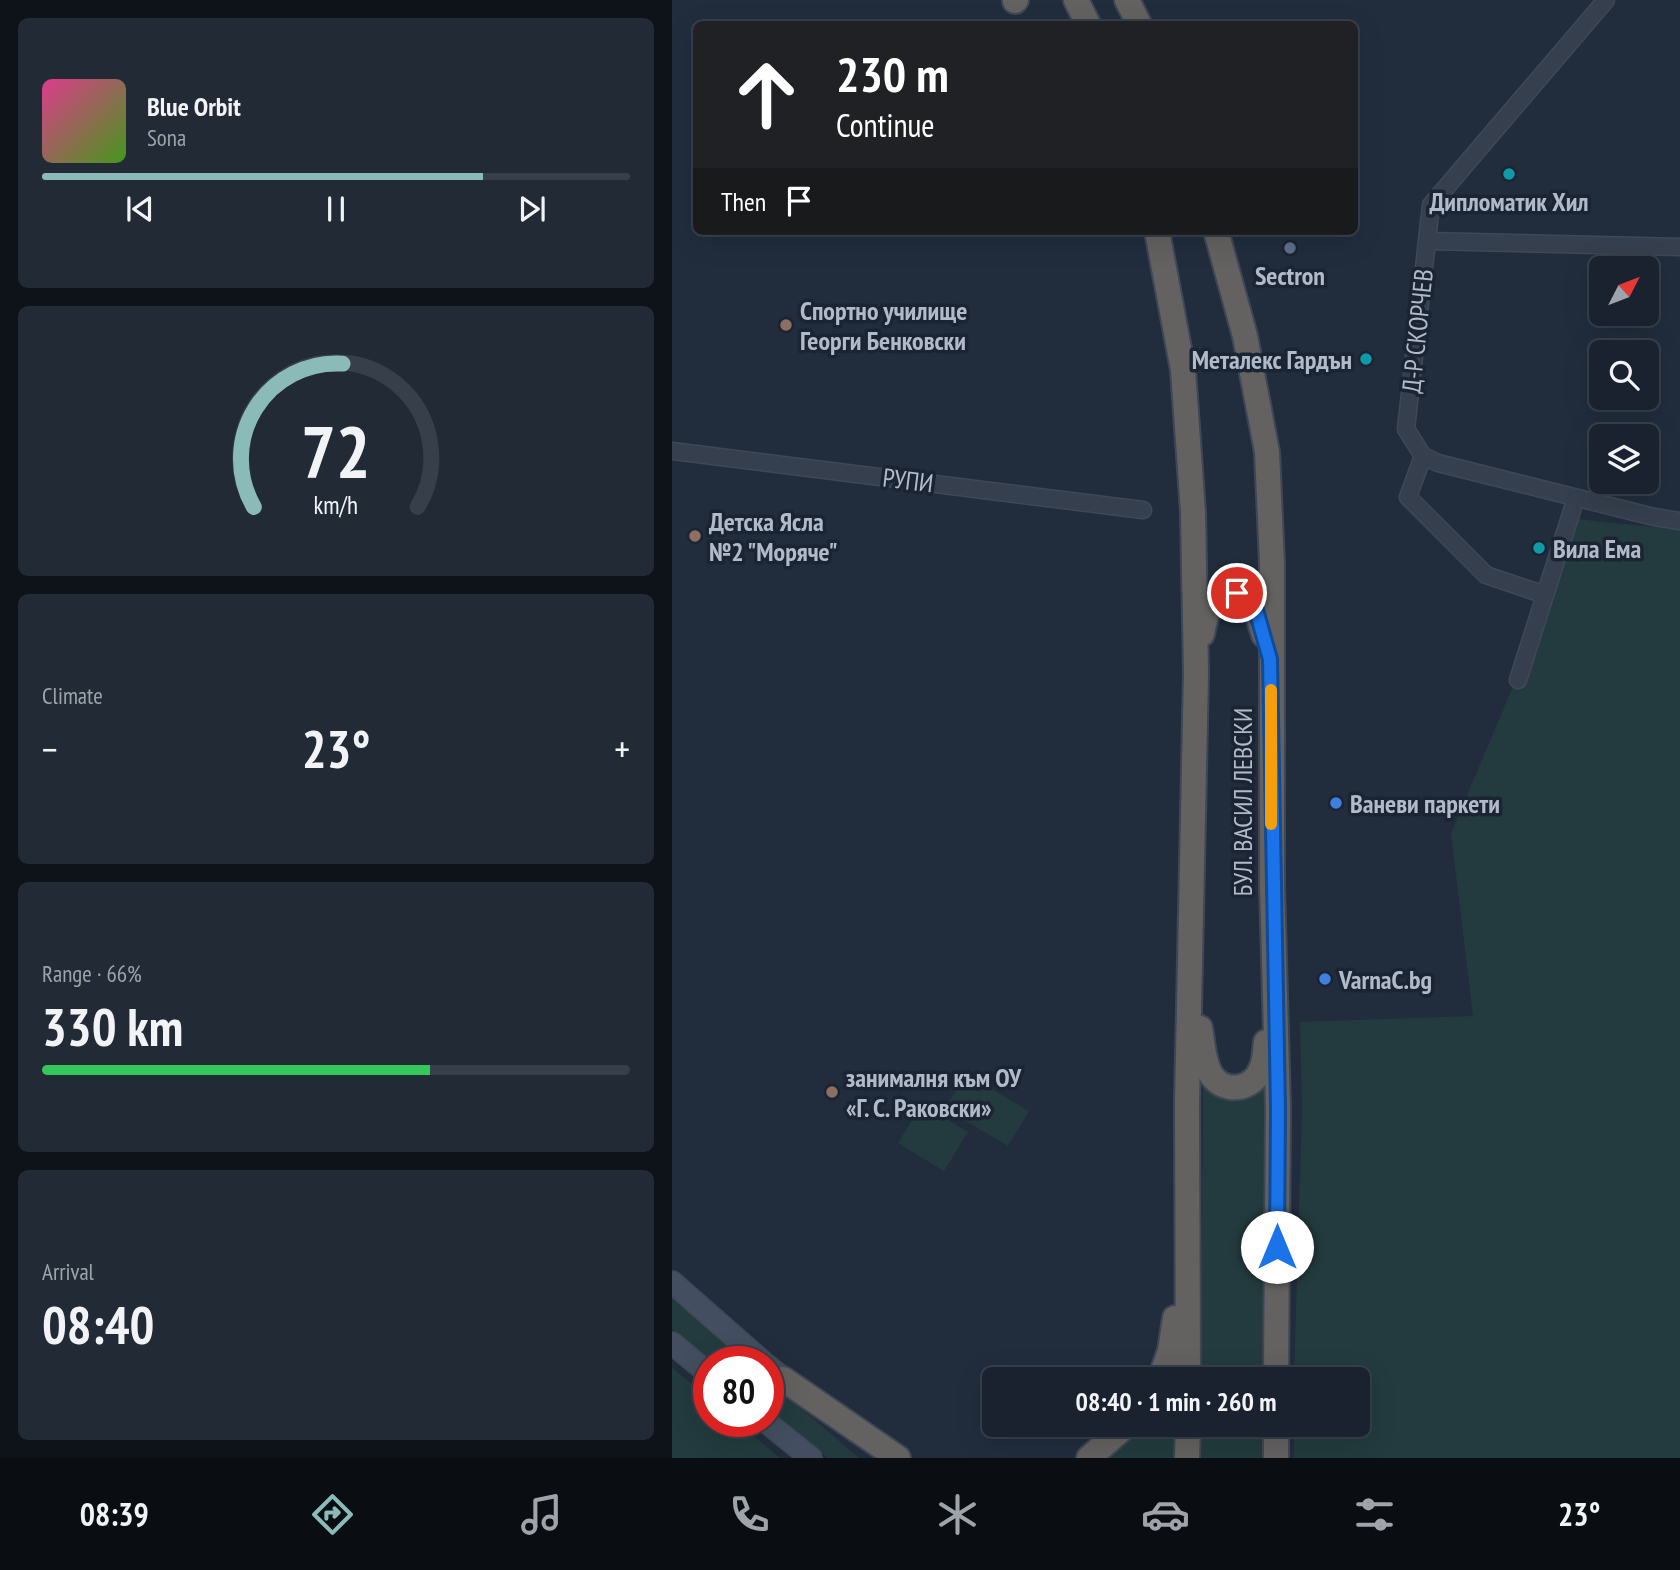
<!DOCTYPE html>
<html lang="en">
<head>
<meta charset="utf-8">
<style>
  body { margin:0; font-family:"PT Sans Narrow",sans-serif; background:#222a36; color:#f1f3f6; height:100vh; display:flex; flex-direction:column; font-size:26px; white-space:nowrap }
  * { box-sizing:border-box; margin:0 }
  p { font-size:23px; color:#9fa4aa }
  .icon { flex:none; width:38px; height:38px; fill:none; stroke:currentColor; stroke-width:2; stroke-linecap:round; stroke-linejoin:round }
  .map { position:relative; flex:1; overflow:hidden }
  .side { display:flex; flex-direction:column; gap:18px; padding:18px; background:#0e1319; width:672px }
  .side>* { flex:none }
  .guide { position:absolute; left:21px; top:21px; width:665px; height:214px; border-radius:10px; box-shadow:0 7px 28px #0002,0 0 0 2px #373f4a; background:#202124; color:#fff; overflow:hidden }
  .needle { width:46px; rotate:48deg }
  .controls { position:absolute; left:917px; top:256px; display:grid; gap:14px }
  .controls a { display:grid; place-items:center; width:70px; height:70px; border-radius:10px; background:#19222e; box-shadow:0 7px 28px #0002,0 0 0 2px #373f4a; font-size:35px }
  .speed { position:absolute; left:21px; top:1346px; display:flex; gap:14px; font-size:35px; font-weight:700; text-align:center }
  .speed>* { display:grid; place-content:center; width:91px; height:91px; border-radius:50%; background:#19222e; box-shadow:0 7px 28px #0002,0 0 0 2px #373f4a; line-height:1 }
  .speed .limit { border:10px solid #d22; background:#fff; color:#111 }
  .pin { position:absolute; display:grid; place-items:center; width:60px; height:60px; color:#fff; margin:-30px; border:4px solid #fff; border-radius:50%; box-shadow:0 2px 7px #0007 }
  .me { position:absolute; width:77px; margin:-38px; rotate:0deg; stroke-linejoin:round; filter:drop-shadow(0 0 5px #0008) }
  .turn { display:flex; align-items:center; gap:24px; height:147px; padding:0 28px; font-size:32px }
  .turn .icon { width:91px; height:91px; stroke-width:2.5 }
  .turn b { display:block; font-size:49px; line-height:60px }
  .then { display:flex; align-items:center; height:66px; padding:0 28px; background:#0003; gap:14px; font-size:26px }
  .big { font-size:52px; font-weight:600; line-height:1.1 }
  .side .card { flex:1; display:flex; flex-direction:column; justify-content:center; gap:10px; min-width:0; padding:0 24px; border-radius:10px; background:#222a36 }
  .side .dial { align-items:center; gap:0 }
  .dial svg { height:182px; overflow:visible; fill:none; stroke:#373f4a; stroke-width:7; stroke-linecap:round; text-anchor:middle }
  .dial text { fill:#f1f3f6; stroke:none }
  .song { display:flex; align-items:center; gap:21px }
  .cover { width:84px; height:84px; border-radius:10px; background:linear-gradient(135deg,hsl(330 70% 55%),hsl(100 70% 35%)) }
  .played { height:7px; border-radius:4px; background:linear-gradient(90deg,#8bbbb9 75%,#373f4a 75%) }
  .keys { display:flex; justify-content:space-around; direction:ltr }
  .heat { display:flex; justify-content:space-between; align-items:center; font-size:38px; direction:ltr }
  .charge { height:10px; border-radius:5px; background:linear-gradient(90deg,#34c759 66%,#373f4a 0) }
  .trip { position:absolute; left:310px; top:1367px; width:388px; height:70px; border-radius:10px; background:#19222e; box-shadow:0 7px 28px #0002,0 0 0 2px #373f4a; font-weight:600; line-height:70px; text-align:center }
  .tabs { display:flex; height:112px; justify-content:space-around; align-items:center; background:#0a0e12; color:#9fa4aa }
  .tabs .icon { width:49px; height:49px }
  .tabs .selected { color:#8bbbb9 }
  .tabs b { font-size:32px; color:#f1f3f6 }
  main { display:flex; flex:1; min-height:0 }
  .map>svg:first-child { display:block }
  .green { fill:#233b3e }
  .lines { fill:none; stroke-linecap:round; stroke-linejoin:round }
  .minor-casing { stroke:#3f4856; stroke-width:19 }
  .secondary-casing { stroke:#3f4856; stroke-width:24 }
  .trunk-casing { stroke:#3e4755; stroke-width:28 }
  .minor { stroke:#353f4d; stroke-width:16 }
  .secondary { stroke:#434e60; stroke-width:21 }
  .trunk { stroke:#646260; stroke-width:24 }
  .route-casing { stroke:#114b97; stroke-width:18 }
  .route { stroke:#1a73e8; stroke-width:12 }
  .slow { stroke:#f59e0b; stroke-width:12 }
  .culture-dot { fill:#0f9aa8; stroke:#1b2432; stroke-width:2.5 }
  .service-dot { fill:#5c6f8a; stroke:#1b2432; stroke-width:2.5 }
  .education-dot { fill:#8d6e63; stroke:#1b2432; stroke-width:2.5 }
  .shop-dot { fill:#3f7fe0; stroke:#1b2432; stroke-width:2.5 }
  .labels { text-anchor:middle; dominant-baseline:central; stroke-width:7; stroke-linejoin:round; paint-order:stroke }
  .poi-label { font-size:26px; font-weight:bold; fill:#b1bac9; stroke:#1b2432; text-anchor:start }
  .street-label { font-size:26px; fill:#b1bac9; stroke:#1b2432 }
</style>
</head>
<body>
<main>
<section class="side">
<div class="card">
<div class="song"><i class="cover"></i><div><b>Blue Orbit</b><p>Sona</p></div></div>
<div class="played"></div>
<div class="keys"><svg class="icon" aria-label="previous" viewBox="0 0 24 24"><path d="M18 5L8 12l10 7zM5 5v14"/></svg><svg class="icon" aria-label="pause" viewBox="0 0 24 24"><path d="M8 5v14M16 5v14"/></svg><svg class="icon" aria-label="next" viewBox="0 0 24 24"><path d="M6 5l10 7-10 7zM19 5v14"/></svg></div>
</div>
<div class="card dial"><svg viewBox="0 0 100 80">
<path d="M14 69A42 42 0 1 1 86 69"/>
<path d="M14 69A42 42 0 0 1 53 6" stroke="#8bbbb9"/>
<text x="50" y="56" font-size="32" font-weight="700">72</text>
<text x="50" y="72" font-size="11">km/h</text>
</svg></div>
<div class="card"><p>Climate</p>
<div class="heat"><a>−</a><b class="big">23°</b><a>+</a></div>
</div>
<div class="card"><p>Range · 66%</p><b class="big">330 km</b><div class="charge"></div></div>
<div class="card"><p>Arrival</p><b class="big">08:40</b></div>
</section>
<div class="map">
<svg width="1008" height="1458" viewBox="0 0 1008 1458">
  <rect width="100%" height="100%" fill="#212d3d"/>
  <g class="green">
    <path d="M 897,518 L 1008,530 L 1008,1458 L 622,1458 L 622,1425 L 686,1424 L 686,1379 L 622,1379 L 630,1111 L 628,1022 L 801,1016 L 779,833 L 851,663 Z"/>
    <path d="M 293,1073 L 357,1111 L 336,1146 L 273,1109 Z"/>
    <path d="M 597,1079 L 597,1379 L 529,1379 L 531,1080 Z"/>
    <path d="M 250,1104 L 296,1132 L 272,1171 L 226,1143 Z"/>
    <path d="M 0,1297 L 75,1361 L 40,1361 L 0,1329 Z"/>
    <path d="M 0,1368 L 37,1398 L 37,1421 L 64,1421 L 108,1458 L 0,1458 Z"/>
    <path d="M 96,1380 L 187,1458 L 156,1458 L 96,1409 Z"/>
    <path d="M 470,1425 L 508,1425 L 507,1458 L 434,1458 Z"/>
    <rect x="529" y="1425" width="68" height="33"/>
  </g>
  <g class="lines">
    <defs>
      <g id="minor">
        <path d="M 934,0 L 759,205 L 734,429 L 751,456 L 766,463 L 982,517 L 1008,521"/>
        <path d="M 755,241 L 1008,247"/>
        <path d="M 0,451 L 471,510"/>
        <path d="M 751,456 L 736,497 L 814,575 L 873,595"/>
        <path d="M 846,680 L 904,498"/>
      </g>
      <g id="secondary">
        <path d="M 0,1282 L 91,1362"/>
        <path d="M 0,1343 L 37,1374"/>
        <path d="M 96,1366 L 122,1388"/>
        <path d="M 93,1421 L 139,1458"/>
      </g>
      <g id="trunk">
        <path d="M 404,0 L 416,24"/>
        <path d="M 455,0 L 467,24"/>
        <path d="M 343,1 L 344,0"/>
        <path d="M 485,231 L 511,370 L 521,512 L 524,673 L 515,1103 L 516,1379"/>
        <path d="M 544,231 L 573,336 L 595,452 L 600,563 L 600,884 L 606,1109 L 604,1379"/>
        <path d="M 530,634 C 534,611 540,594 565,592 L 582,603 L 592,635"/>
        <path d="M 528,1028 C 531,1043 531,1063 540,1076 C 553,1094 581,1090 589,1069 C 593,1061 593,1050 594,1042"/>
        <path d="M 111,1379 L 226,1458"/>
        <path d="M 488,1379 L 498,1351 L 503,1318"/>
        <path d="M 417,1458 L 456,1424"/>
        <path d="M 515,1458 L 516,1424"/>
        <path d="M 604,1458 L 604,1424"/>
      </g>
    </defs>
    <use href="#minor" class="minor-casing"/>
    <use href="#secondary" class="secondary-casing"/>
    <use href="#trunk" class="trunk-casing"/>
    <use href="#minor" class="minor"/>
    <use href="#secondary" class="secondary"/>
    <use href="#trunk" class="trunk"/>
  </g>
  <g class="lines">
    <defs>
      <path id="route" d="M 565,593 L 582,603 L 598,659 L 606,1109 L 605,1247"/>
    </defs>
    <use href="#route" class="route-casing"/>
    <use href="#route" class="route"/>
    <path class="slow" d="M 599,690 L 599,824"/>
  </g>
  <g class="culture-dot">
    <circle cx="837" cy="174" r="7"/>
    <circle cx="694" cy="359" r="7"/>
    <circle cx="867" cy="548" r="7"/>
  </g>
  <circle class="service-dot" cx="618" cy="248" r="7"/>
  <g class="education-dot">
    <circle cx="114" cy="325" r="7"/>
    <circle cx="23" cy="536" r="7"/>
    <circle cx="160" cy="1092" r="7"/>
  </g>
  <g class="shop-dot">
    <circle cx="664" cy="803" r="7"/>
    <circle cx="653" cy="979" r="7"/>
  </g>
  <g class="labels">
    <g class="poi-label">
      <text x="837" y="201" text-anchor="middle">Дипломатик Хил</text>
      <text x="618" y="275" text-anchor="middle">Sectron</text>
      <text x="128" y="310">Спортно училище<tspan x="128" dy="30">Георги Бенковски</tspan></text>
      <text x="680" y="359" text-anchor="end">Металекс Гардън</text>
      <text x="37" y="521">Детска Ясла<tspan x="37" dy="30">№2 "Моряче"</tspan></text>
      <text x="881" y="548">Вила Ема</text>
      <text x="678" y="803">Ваневи паркети</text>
      <text x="667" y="979">VarnaC.bg</text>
      <text x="174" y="1077">занималня към ОУ<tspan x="174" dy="30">«Г. С. Раковски»</tspan></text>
    </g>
    <g class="street-label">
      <text transform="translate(745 331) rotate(-84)">Д-Р СКОРЧЕВ</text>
      <text transform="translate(236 480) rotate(7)">РУПИ</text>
      <text transform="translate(570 802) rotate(-90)">БУЛ. ВАСИЛ ЛЕВСКИ</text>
    </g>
  </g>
</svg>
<div class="controls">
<a><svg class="needle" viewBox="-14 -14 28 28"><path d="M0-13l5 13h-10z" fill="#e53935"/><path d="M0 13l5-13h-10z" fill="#9fa4aa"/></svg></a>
<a><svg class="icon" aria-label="search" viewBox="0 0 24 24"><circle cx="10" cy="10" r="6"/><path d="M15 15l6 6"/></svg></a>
<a><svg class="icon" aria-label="layers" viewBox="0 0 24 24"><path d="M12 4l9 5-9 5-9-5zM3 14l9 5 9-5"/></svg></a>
</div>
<div class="speed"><div class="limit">80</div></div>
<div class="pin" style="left:565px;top:593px;background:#d93025"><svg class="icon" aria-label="arrive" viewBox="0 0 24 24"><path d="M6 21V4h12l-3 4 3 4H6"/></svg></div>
<svg class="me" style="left:605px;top:1247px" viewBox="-20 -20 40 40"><circle r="19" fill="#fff"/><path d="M0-13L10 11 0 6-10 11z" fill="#1a73e8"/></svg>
<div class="trip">08:40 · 1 min · 260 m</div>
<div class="guide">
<div class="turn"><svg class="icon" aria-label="ahead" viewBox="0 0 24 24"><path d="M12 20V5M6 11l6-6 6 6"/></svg><div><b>230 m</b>Continue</div></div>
<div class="then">Then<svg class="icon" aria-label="arrive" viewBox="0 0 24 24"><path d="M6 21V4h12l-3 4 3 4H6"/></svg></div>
</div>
</div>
</main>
<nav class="tabs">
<b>08:39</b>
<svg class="icon selected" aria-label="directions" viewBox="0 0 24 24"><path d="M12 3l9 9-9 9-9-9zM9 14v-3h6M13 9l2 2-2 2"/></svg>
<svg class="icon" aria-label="music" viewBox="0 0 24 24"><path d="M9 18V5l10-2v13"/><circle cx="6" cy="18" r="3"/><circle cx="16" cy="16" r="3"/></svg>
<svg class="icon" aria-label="phone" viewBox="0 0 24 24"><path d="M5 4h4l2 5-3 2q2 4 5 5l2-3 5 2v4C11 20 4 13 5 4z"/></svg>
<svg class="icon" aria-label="climate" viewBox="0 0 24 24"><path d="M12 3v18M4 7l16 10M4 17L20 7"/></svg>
<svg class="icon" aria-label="car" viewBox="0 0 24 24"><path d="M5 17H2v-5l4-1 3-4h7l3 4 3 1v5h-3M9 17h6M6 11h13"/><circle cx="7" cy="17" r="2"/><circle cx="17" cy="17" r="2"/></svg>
<svg class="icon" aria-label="filters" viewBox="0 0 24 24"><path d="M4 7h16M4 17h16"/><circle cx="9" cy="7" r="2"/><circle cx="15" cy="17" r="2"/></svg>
<b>23°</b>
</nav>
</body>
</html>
